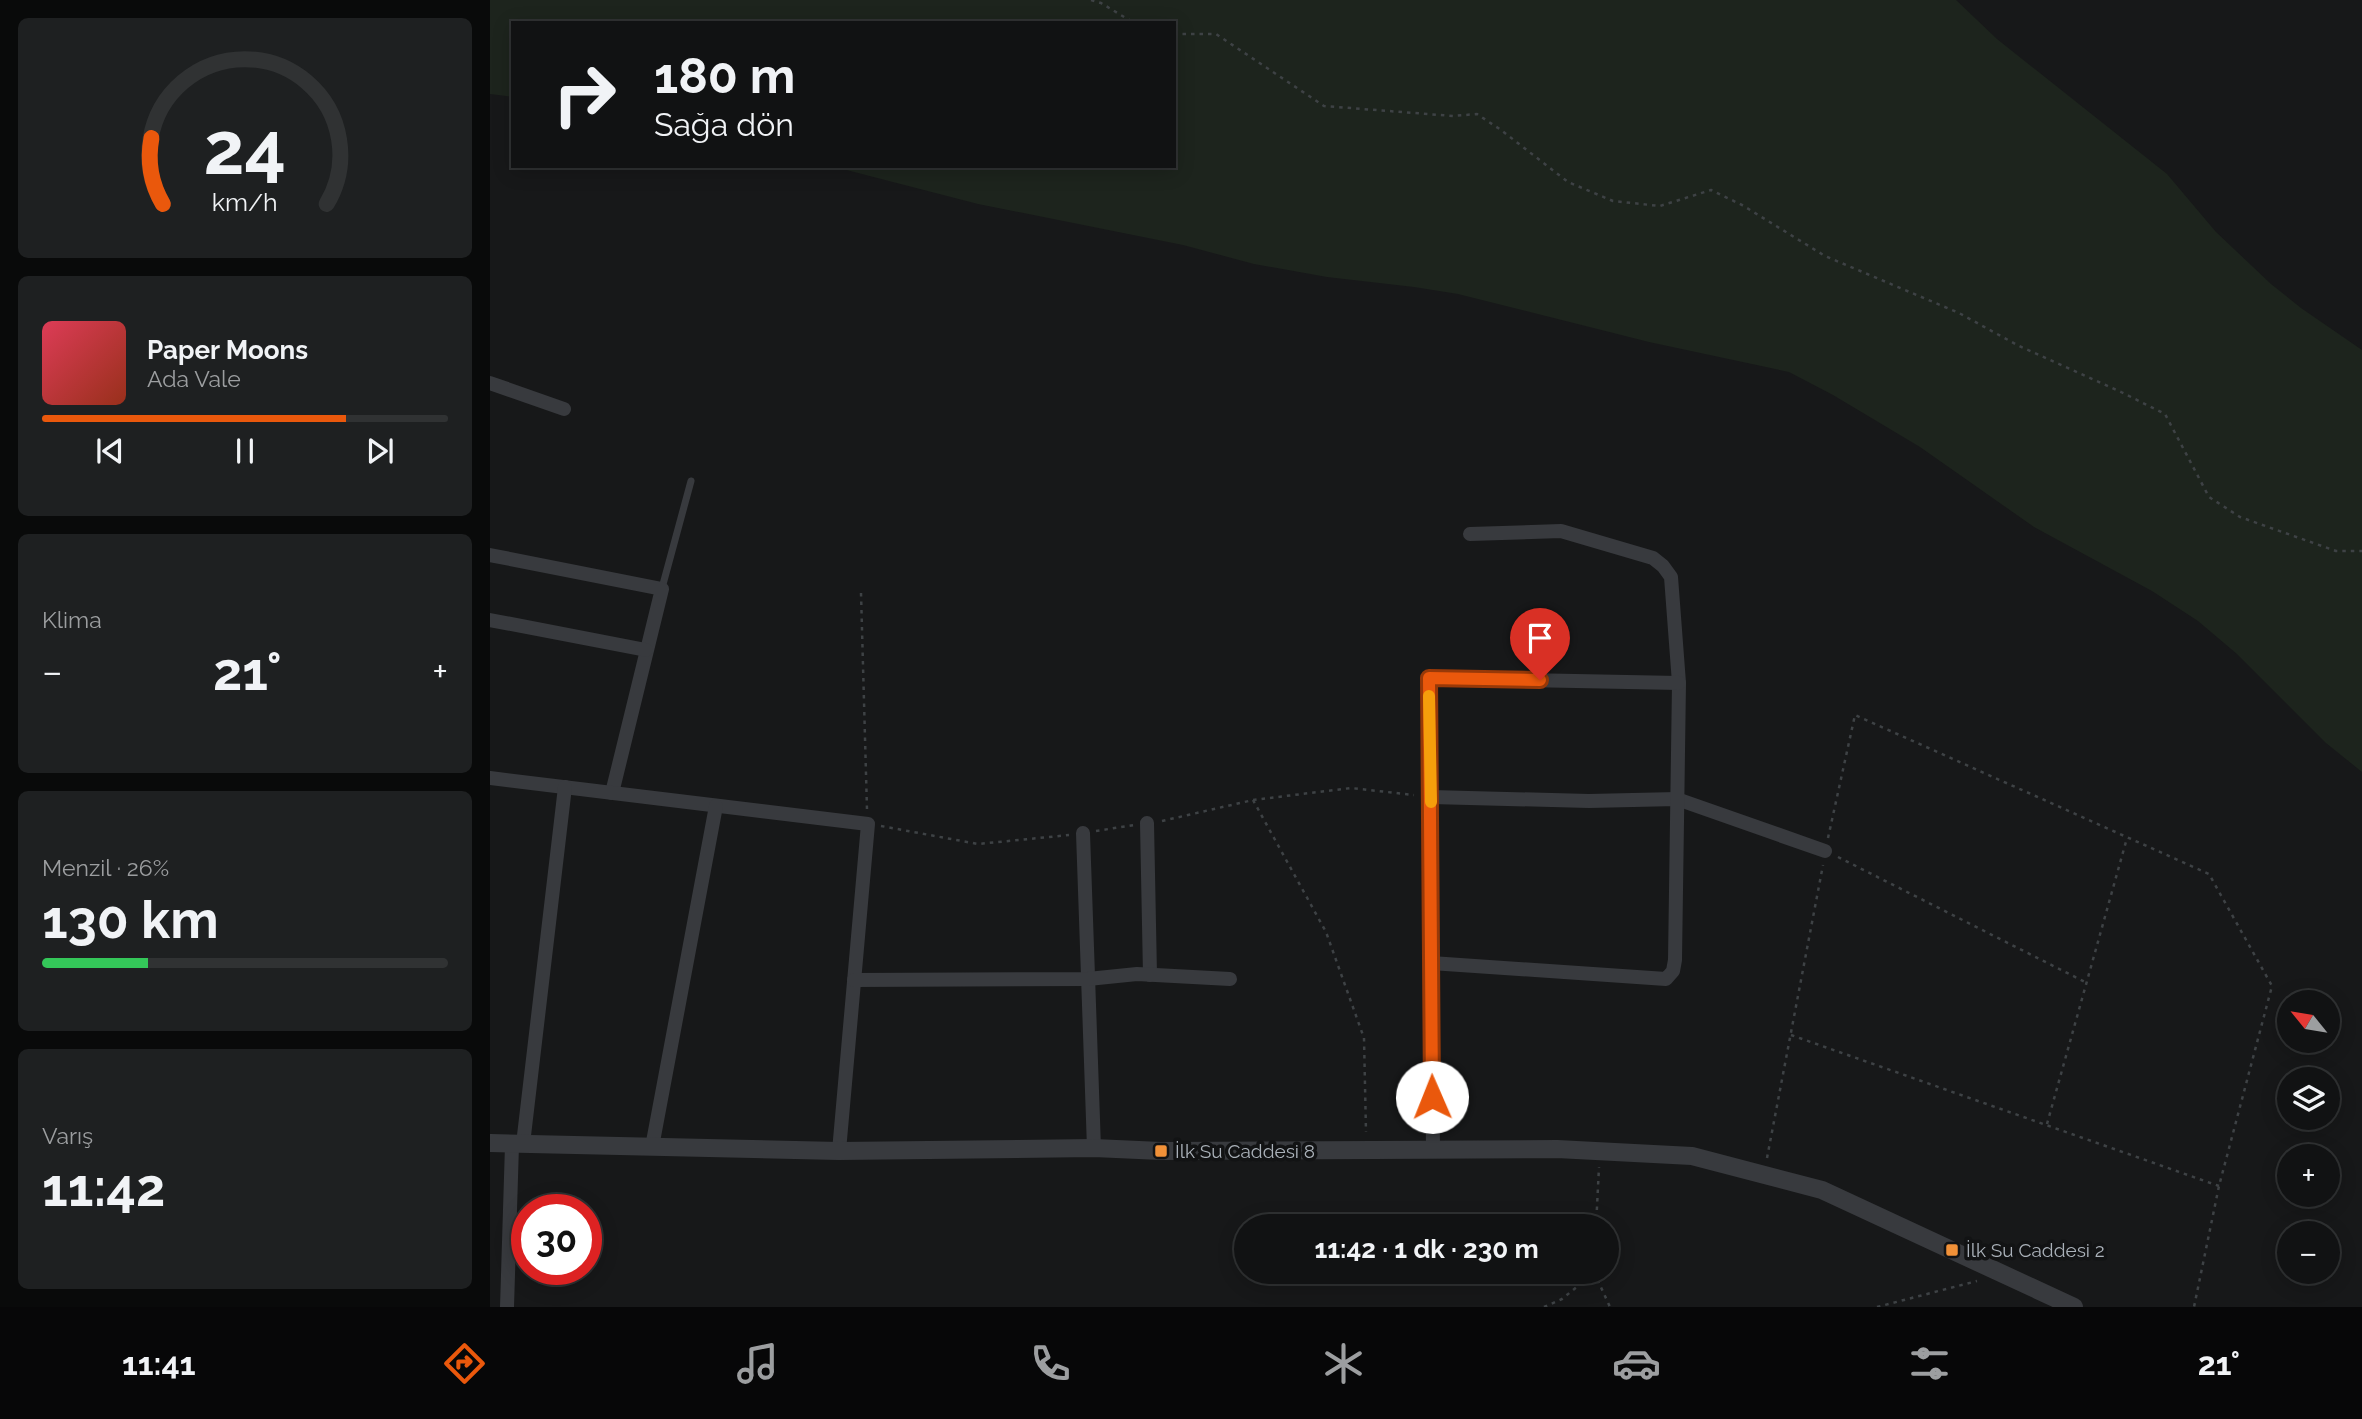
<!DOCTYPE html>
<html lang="tr">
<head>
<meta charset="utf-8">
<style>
  body { margin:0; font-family:Raleway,sans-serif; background:#1e2021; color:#f1f3f6; height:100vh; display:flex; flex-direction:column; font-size:26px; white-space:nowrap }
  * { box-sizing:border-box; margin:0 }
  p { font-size:23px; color:#9c9ea0 }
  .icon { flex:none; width:38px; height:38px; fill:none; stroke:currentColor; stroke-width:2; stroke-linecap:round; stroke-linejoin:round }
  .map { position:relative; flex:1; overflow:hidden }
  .side { display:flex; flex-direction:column; gap:18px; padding:18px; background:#090a0a; width:490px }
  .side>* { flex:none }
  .guide { position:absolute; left:21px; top:21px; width:665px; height:147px; border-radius:0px; box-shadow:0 4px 18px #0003,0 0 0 2px #303233; background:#111213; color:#f1f3f6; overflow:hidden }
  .needle { width:46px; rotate:300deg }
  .buttons { position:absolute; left:1787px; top:990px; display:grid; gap:14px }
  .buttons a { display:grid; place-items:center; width:63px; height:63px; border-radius:50%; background:#111213; box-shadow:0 4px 18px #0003,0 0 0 2px #303233; font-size:35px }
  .speed { position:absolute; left:21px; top:1194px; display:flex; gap:14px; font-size:35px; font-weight:700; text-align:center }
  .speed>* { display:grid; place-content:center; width:91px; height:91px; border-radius:50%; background:#111213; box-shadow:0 4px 18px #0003,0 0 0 2px #303233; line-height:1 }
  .speed .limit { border:10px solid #d22; background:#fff; color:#111 }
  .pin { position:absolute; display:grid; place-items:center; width:60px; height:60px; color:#fff; margin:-72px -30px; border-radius:50% 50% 50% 0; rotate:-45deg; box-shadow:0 0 7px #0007 }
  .pin .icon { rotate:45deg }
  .me { position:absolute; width:77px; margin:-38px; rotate:359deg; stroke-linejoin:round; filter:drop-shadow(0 0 5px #0008) }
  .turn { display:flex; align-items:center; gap:24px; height:147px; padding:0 28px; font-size:32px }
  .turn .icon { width:91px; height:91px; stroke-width:2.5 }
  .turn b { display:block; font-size:49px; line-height:60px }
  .big { font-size:52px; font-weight:700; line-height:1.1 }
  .side .card { flex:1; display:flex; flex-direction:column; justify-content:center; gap:10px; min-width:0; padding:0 24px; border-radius:10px; background:#1e2021 }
  .side .dial { align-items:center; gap:0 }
  .dial svg { height:182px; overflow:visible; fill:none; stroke:#303233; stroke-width:7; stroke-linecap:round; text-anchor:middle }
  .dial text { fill:#f1f3f6; stroke:none }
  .song { display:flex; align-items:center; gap:21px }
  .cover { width:84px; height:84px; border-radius:10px; background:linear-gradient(135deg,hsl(350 70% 55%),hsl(10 70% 35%)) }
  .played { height:7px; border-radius:4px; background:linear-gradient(90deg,#ea580c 75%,#303233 75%) }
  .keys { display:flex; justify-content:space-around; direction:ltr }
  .heat { display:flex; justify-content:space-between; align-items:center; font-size:38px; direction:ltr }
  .charge { height:10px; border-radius:5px; background:linear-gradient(90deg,#34c759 26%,#303233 0) }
  .trip { position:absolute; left:744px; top:1214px; width:385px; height:70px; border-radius:35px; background:#111213; box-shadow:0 4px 18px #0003,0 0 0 2px #303233; font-weight:700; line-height:70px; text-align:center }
  .dock { display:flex; height:112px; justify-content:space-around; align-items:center; background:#070708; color:#9c9ea0 }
  .dock .icon { width:49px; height:49px }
  .dock .current { color:#ea580c }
  .dock b { font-size:32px; color:#f1f3f6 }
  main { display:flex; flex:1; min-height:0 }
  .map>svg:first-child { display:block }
  .green { fill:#1d241d }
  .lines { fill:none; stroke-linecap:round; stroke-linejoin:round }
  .path { stroke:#3e4245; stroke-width:2.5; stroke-dasharray:3.5 5; stroke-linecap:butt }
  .service { stroke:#383a3e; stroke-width:7 }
  .minor { stroke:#383a3e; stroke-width:14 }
  .tertiary { stroke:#383a3e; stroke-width:18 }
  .route-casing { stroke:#983908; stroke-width:18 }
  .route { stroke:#ea580c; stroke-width:12 }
  .slow { stroke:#f59e0b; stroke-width:12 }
  .poi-dot { fill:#f19138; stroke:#121314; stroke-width:2.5 }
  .labels { text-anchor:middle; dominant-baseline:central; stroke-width:7; stroke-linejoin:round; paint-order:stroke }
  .poi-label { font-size:19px; fill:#aab1b9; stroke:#121314; text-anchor:start }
</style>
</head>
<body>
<main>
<section class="side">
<div class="card dial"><svg viewBox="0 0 100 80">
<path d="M14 69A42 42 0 1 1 86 69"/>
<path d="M14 69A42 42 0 0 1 9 40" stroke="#ea580c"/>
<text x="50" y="56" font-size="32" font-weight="700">24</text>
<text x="50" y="72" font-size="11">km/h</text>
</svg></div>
<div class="card">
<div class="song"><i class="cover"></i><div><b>Paper Moons</b><p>Ada Vale</p></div></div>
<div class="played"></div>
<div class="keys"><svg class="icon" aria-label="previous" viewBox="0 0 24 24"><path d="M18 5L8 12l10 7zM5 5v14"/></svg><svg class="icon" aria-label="pause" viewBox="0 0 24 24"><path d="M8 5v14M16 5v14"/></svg><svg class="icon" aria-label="next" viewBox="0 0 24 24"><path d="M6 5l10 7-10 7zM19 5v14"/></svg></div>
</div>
<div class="card"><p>Klima</p>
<div class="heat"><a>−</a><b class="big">21°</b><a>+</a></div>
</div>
<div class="card"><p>Menzil · 26%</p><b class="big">130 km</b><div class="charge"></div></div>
<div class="card"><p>Varış</p><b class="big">11:42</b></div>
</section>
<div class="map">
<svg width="1872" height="1307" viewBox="0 0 1872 1307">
  <rect width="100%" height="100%" fill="#171819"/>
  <path class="green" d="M 0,0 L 1466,0 L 1507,39 L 1677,174 L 1726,232 L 1781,284 L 1811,308 L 1872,350 L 1872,772 L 1836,743 L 1747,654 L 1708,621 L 1662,591 L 1544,527 L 1430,447 L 1343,395 L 1299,372 L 1159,342 L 968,294 L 924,287 L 837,277 L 764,264 L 693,245 L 488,204 L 341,166 L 684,166 L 684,23 L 23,23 L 23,97 L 0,94 Z"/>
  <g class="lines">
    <g class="path">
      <path d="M 601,0 L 611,3 L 644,23"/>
      <path d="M 684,34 L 726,34 L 834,106 L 963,116 L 987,114 L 1011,130 L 1078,182 L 1123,201 L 1170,206 L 1221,190 L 1252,205 L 1335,256 L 1469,313 L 1529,346 L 1631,392 L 1675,414 L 1719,497 L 1750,517 L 1846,551 L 1872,551"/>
      <path d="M 371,593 L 377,810"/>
      <path d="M 763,800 L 836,932 L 874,1038 L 876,1132"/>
      <path d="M 672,821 L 763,800 L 861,788 L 924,795"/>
      <path d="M 391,826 L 488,844 L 579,835"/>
      <path d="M 606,831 L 644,825"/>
      <path d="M 1338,838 L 1365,715 L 1719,874 L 1782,986 L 1729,1186 L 1704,1307"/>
      <path d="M 1348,857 L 1595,982"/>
      <path d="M 1301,1035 L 1729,1186"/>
      <path d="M 1557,1124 L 1637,838"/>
      <path d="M 1277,1158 L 1333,865"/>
      <path d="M 1106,1227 L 1109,1167"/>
      <path d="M 1104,1272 L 1120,1307"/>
      <path d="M 1054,1307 L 1072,1299 L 1104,1273"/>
      <path d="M 1387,1307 L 1487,1281"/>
    </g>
    <path class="service" d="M 172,588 L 201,481"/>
    <g class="minor">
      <path d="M 0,383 L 74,409"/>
      <path d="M 0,555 L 172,589 L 122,793"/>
      <path d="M 0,620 L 156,650"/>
      <path d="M 0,778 L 378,824 L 349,1151"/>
      <path d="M 941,797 L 1099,801 L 1187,799 L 1335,851"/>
      <path d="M 657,823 L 660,975"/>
      <path d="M 593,833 L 604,1148"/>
      <path d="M 941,963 L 1176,979 L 1183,971 L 1185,960 L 1189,683 L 1181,577 L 1173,566 L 1163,558 L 1071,531 L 980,534"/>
      <path d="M 364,980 L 598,979 L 647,974 L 740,979"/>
      <path d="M 33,1144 L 75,787"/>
      <path d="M 162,1147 L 226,806"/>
      <path d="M 943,1151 L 939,678 L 1189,683"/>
      <path d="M 17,1307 L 22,1145"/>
    </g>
    <path class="tertiary" d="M 0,1143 L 349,1151 L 604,1148 L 671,1151 L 1067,1149 L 1202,1156 L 1332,1190 L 1584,1307"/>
  </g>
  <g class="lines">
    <defs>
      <path id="route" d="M 942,1097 L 939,678 L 1050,680"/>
    </defs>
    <use href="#route" class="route-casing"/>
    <use href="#route" class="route"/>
    <path class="slow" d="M 939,696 L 941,802"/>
  </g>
  <g class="poi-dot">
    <rect x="664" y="1144" width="14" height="14" rx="3.5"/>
    <rect x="1455" y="1243" width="14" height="14" rx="3.5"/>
  </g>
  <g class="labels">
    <g class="poi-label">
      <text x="685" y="1151">İlk Su Caddesi 8</text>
      <text x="1476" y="1250">İlk Su Caddesi 2</text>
    </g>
  </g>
</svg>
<div class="buttons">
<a><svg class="needle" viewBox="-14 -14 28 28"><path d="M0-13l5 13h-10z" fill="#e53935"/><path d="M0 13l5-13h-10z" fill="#9c9ea0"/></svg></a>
<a><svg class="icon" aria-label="layers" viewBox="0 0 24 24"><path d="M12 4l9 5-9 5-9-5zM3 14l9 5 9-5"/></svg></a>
<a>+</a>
<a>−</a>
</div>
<div class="speed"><div class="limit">30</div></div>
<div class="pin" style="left:1050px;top:680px;background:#d93025"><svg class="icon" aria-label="arrive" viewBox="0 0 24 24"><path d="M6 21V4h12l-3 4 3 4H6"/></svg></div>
<svg class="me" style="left:942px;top:1097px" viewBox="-20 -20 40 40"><circle r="19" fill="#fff"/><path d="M0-13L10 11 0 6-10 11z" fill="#ea580c"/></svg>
<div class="trip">11:42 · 1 dk · 230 m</div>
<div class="guide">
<div class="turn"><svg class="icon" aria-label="right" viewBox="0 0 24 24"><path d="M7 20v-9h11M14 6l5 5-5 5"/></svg><div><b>180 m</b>Sağa dön</div></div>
</div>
</div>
</main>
<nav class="dock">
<b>11:41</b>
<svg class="icon current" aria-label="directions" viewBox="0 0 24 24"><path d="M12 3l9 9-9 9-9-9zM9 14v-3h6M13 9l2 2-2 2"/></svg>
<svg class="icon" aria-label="music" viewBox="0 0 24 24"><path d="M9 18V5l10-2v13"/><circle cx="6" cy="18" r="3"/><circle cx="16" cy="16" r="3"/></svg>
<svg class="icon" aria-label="phone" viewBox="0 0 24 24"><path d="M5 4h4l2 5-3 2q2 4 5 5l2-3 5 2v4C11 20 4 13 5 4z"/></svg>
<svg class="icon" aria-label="climate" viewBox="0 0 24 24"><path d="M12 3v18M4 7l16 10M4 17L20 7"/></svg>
<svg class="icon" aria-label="car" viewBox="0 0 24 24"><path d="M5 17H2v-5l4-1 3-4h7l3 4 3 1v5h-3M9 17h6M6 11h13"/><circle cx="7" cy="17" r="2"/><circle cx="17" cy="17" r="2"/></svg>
<svg class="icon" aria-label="filters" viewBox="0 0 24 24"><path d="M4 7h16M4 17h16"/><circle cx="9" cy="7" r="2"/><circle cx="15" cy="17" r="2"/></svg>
<b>21°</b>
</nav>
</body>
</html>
